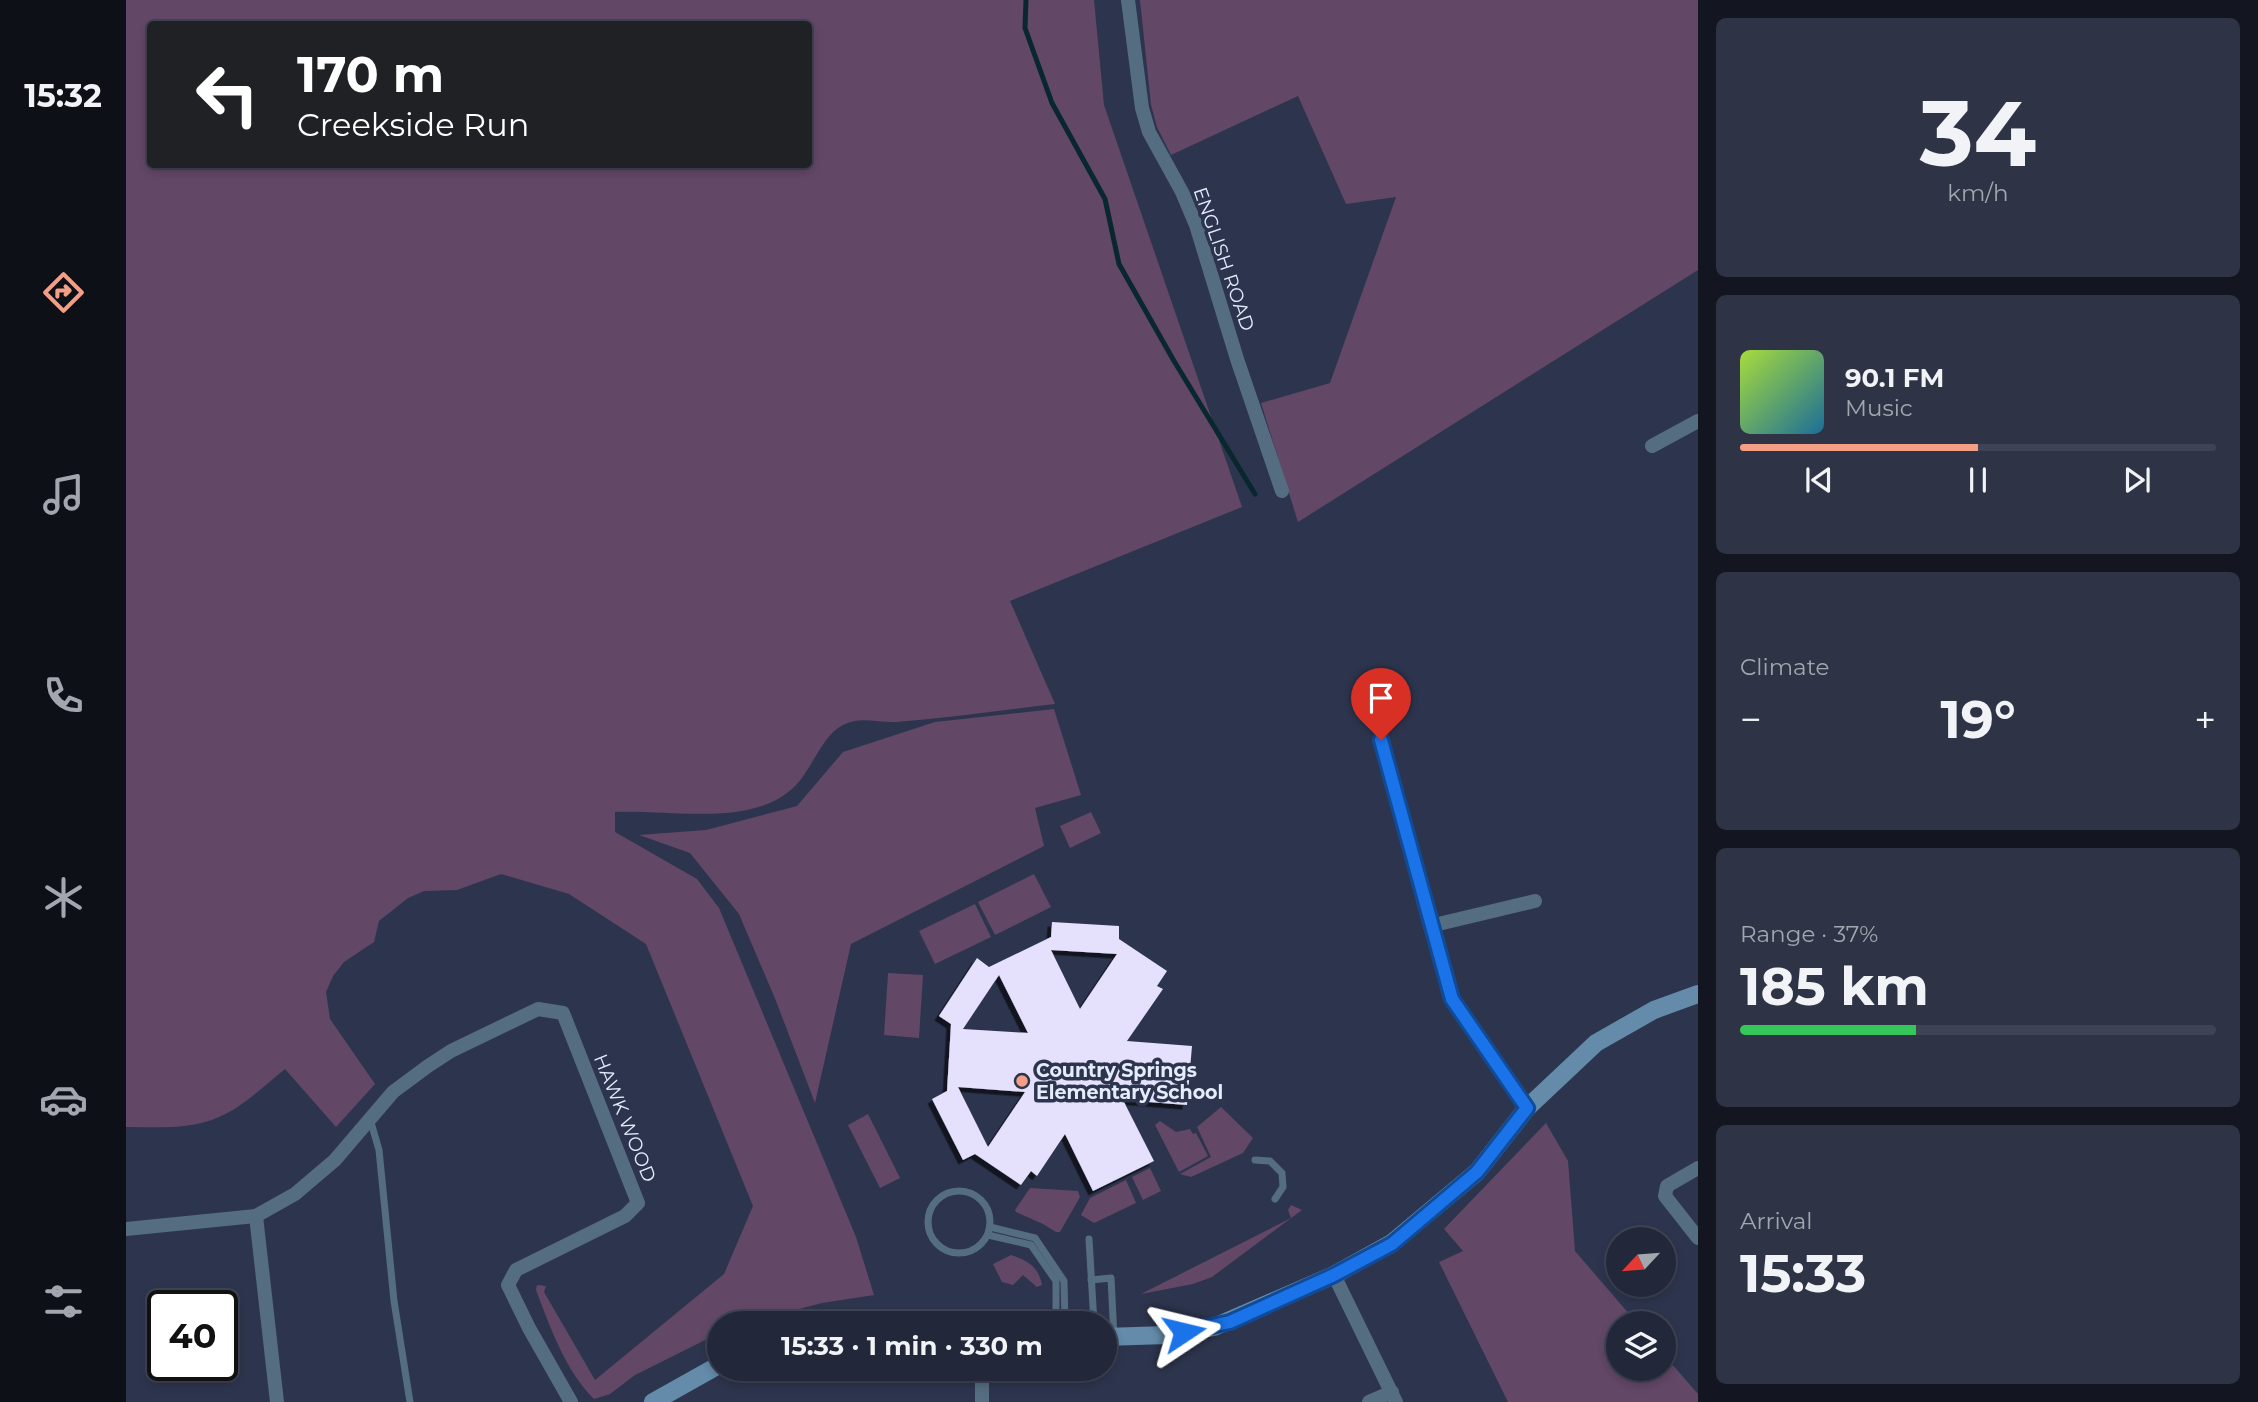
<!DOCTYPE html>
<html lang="en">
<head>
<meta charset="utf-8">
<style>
  body { margin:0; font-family:Montserrat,sans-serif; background:#2e3445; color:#f1f3f6; height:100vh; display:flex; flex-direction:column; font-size:26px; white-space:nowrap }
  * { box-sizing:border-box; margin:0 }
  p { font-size:23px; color:#a2a6af }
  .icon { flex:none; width:38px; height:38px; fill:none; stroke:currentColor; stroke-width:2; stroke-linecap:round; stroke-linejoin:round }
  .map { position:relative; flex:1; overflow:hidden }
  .sheet { display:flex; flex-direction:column; gap:18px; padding:18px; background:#131620; width:560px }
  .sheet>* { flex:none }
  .guide { position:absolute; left:21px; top:21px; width:665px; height:147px; border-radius:7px; box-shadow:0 4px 10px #0003,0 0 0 2px #3f4454; background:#202124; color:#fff; overflow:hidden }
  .needle { width:46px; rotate:244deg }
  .fabs { position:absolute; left:1480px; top:1227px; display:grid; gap:14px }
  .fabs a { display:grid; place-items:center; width:70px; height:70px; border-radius:50%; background:#22283a; box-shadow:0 4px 10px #0003,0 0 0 2px #3f4454; font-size:35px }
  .speed { position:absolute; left:21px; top:1290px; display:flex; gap:14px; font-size:35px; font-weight:700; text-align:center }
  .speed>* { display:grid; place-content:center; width:91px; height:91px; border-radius:50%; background:#22283a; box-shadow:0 4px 10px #0003,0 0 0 2px #3f4454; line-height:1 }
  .speed .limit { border:4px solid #111; border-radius:10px; background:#fff; color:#111 }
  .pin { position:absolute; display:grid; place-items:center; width:60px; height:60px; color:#fff; margin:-72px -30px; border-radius:50% 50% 50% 0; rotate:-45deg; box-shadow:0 0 7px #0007 }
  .pin .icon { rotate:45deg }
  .me { position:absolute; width:77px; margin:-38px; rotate:80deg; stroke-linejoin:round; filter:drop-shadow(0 0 5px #0008) }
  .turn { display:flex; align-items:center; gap:24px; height:147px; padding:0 35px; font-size:32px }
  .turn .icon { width:91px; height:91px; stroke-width:2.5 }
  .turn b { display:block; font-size:49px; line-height:60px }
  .big { font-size:52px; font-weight:700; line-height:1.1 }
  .sheet .card { flex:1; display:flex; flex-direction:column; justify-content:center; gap:10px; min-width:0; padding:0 24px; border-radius:10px; background:#2e3445 }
  .sheet .dial { align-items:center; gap:0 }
  .dial b { font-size:91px; line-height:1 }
  .song { display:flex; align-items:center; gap:21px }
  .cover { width:84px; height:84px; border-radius:10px; background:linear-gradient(135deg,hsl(80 70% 55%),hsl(200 70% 35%)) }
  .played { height:7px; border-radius:4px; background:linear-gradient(90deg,#f39f85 50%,#3f4454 50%) }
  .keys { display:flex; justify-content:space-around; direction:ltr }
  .heat { display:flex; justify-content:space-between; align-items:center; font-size:38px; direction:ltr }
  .charge { height:10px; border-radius:5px; background:linear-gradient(90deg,#34c759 37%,#3f4454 0) }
  .trip { position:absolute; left:581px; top:1311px; width:410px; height:70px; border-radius:35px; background:#22283a; box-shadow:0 4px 10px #0003,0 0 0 2px #3f4454; font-weight:700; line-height:70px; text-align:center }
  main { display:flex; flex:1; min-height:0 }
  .dock { display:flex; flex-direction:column; width:126px; justify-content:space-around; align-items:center; background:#0e1017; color:#a2a6af }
  .dock .icon { width:49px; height:49px }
  .dock .active { color:#f39f85 }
  .dock b { font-size:32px; color:#f1f3f6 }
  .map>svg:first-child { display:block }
  .green { fill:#624767; fill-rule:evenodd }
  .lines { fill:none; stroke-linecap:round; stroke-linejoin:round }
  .stream { stroke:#09272f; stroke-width:5 }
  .building { fill:#e5e0fb; fill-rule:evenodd; filter:url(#shadow) }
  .lane { stroke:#556d81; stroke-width:7 }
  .street { stroke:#556d81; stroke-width:14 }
  .secondary { stroke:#648baa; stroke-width:18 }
  .route-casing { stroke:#114b97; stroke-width:18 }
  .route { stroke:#1a73e8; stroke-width:12 }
  .poi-dot { fill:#f39f85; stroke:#2d354e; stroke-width:2.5 }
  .labels { text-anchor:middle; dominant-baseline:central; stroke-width:7; stroke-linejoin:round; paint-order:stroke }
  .street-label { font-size:19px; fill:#e5ecfc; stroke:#2d354e }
  .poi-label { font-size:19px; font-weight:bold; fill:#e5ecfc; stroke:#2d354e; text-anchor:start }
</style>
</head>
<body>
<main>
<nav class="dock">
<b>15:32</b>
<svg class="icon active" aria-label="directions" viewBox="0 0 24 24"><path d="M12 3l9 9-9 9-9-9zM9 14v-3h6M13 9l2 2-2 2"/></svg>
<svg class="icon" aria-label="music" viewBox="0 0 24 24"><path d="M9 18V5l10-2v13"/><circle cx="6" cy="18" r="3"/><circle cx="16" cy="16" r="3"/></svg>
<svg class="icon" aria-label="phone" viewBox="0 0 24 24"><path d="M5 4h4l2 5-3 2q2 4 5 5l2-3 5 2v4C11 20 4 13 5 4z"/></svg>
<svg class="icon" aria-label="climate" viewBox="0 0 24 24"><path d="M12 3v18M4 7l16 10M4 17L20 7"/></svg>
<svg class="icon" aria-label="car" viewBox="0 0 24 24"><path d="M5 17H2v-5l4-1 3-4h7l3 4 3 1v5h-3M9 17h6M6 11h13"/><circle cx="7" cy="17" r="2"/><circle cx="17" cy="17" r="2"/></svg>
<svg class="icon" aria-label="filters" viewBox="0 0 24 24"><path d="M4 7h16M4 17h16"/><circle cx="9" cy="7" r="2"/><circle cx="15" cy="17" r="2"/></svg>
</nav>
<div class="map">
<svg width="1572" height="1402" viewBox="0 0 1572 1402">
  <defs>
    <filter id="shadow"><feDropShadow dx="-4.5" dy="4.5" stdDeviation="0" flood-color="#0009"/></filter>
  </defs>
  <rect width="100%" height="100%" fill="#2d354e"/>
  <g class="green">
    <path d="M 0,0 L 968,0 L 978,105 L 1116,507 L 884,601 L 929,704 C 876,710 823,718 770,722 C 753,723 734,716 717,725 C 696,735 686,770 668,787 C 626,828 543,809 489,812 L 489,832 L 571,879 L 593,908 L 730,1237 L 748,1295 L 696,1303 L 620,1323 L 593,1323 L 593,1333 L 509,1375 L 484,1394 L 468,1399 C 439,1370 424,1327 410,1290 L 411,1285 L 420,1286 L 418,1292 L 469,1380 L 598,1274 L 627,1206 L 520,944 L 443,894 L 375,874 L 331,890 L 298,891 L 282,898 L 253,921 L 248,942 L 218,962 L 207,976 L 200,992 L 204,1019 L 249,1084 L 210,1127 L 159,1069 C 139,1085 117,1107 93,1117 C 65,1130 29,1127 0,1127 ZM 24,24 L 682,24 L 682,164 L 24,164 Z"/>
    <path d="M 1014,0 L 1572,0 L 1572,270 L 1172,522 L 1135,403 L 1204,383 L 1270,197 L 1220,204 L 1172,96 L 1045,155 L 1031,127 L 1025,105 Z"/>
    <path d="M 928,709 L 955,795 L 909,808 L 918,846 L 725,944 L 689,1103 L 650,1001 L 613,914 L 564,853 L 513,835 L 580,830 L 671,806 L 717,752 L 809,722 Z"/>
    <path d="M 965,812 L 975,833 L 944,848 L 934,826 Z"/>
    <path d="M 908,874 L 925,907 L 869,935 L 852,902 Z"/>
    <path d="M 849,904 L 865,937 L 809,964 L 793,931 Z"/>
    <path d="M 762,973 L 797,975 L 793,1038 L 758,1035 Z"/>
    <path d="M 1095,1107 L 1127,1138 L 1117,1153 L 1065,1177 L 1054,1174 L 1085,1157 L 1071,1127 Z"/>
    <path d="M 742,1114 L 774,1178 L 754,1188 L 722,1125 Z"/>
    <path d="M 1034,1121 L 1050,1132 L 1064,1129 L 1067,1134 L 1070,1133 L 1082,1156 L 1053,1172 L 1029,1125 Z"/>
    <path d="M 1420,1123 L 1442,1161 L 1449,1251 L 1511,1323 L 1493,1323 L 1493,1368 L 1538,1368 L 1538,1355 L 1572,1394 L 1572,1402 L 1382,1402 L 1313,1262 L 1337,1251 L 1318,1229 Z"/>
    <path d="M 1024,1168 L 1035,1191 L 1017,1200 L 1006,1177 Z"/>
    <path d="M 1000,1180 L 1010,1203 L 968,1223 L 955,1215 L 964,1198 Z"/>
    <path d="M 904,1188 L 952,1191 L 954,1197 L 934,1232 L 930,1232 L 917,1224 L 890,1212 L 889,1210 Z"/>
    <path d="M 1165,1205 L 1176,1210 L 1086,1277 L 1067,1284 L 1015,1294 L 1165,1218 L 1162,1210 Z"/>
    <path d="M 885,1255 C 902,1261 912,1266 916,1285 L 911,1287 L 897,1275 L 887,1285 L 876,1282 L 867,1264 Z"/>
  </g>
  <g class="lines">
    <path class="stream" d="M 900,0 L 899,28 L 926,103 L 979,199 L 993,264 L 1048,361 L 1129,494"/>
  </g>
  <path class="building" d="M 926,922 L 993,926 L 993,939 L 1041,971 L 1031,986 L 1037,989 L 1001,1041 L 1066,1046 L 1061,1105 L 997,1100 L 1028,1161 L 967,1191 L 939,1134 L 911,1176 L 905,1171 L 895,1185 L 849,1154 L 837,1160 L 806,1099 L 821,1091 L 825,1024 L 813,1016 L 851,958 L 863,967 L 925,937 ZM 925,950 L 991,954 L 954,1009 ZM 873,975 L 902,1033 L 837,1029 ZM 832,1087 L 899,1092 L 862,1147 Z"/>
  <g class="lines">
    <g class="lane">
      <path d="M 244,1119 L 253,1150 L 268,1301 L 284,1402"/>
      <path d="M 1129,1160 L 1144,1161 L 1156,1173 L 1157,1187 L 1149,1199"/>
      <circle cx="833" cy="1222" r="31"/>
      <path d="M 864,1227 L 909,1238 L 938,1281 L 939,1323"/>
      <path d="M 862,1235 L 905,1245 L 930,1281 L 930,1323"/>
      <path d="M 963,1239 L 968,1323"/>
      <path d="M 965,1280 L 985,1278 L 988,1337"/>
    </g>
    <g class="street">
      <path d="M 1002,0 L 1016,108 L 1023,132 L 1056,192 L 1070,225 L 1111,359 L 1156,491"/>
      <path d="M 1526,446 L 1572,421"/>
      <path d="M 1255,739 L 1304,926 L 1326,999 L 1401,1108"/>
      <path d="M 1304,926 L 1409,901"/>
      <path d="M 1572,1168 L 1541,1186 L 1539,1196 L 1572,1238"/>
      <path d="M 130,1216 L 151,1402"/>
      <path d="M 0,1229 L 130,1216 L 169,1194 L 209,1160 L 267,1092 L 302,1066 L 325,1051 L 412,1009 L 437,1013 L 512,1203 L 499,1216 L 390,1270 L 382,1285 L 403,1328 L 445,1402"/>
      <path d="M 1208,1275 L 1270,1402"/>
      <path d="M 856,1402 L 856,1368"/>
      <path d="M 1243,1402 L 1266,1392"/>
    </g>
    <g class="secondary">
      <path d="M 978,1337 L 1041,1335 L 1088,1327 L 1208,1275 L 1266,1243 L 1351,1172 L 1401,1108 L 1470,1043 L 1528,1010 L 1572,994"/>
      <path d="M 527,1402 L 593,1365"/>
    </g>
  </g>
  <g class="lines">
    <defs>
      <path id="route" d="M 1058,1332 L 1104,1322 L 1208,1275 L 1266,1244 L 1351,1172 L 1401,1108 L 1326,999 L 1255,740"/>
    </defs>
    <use href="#route" class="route-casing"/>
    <use href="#route" class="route"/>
  </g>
  <circle class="poi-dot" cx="896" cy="1081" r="7"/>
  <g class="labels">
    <g class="street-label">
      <text transform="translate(1098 259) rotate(71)">ENGLISH ROAD</text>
      <text transform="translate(499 1118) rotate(68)">HAWK WOOD</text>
    </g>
    <g class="poi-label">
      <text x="910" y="1070">Country Springs<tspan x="910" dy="22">Elementary School</tspan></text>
    </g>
  </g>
</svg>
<div class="fabs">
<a><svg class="needle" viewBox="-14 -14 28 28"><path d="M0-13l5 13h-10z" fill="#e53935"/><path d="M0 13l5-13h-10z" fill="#a2a6af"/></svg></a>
<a><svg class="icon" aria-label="layers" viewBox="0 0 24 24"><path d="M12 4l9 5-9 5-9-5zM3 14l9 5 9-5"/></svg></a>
</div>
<div class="speed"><div class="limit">40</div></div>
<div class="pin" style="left:1255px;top:740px;background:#d93025"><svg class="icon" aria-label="arrive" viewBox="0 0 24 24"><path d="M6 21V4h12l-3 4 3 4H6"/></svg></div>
<svg class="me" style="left:1058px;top:1332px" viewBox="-20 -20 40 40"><path d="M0-17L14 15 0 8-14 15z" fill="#1a73e8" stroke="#fff" stroke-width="4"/></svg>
<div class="trip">15:33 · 1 min · 330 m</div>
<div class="guide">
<div class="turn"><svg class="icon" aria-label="left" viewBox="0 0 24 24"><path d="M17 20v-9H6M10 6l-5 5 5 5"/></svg><div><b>170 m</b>Creekside Run</div></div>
</div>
</div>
<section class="sheet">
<div class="card dial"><b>34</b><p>km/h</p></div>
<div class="card">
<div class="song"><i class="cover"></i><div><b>90.1 FM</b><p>Music</p></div></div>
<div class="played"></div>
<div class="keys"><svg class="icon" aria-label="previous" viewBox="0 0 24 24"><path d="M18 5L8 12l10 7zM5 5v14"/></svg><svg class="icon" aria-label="pause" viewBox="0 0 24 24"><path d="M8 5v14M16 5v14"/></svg><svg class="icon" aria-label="next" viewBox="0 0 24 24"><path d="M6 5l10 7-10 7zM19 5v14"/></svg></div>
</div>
<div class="card"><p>Climate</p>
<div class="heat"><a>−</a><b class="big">19°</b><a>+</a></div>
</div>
<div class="card"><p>Range · 37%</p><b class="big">185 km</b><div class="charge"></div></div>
<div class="card"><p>Arrival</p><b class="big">15:33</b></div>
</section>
</main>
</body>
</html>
